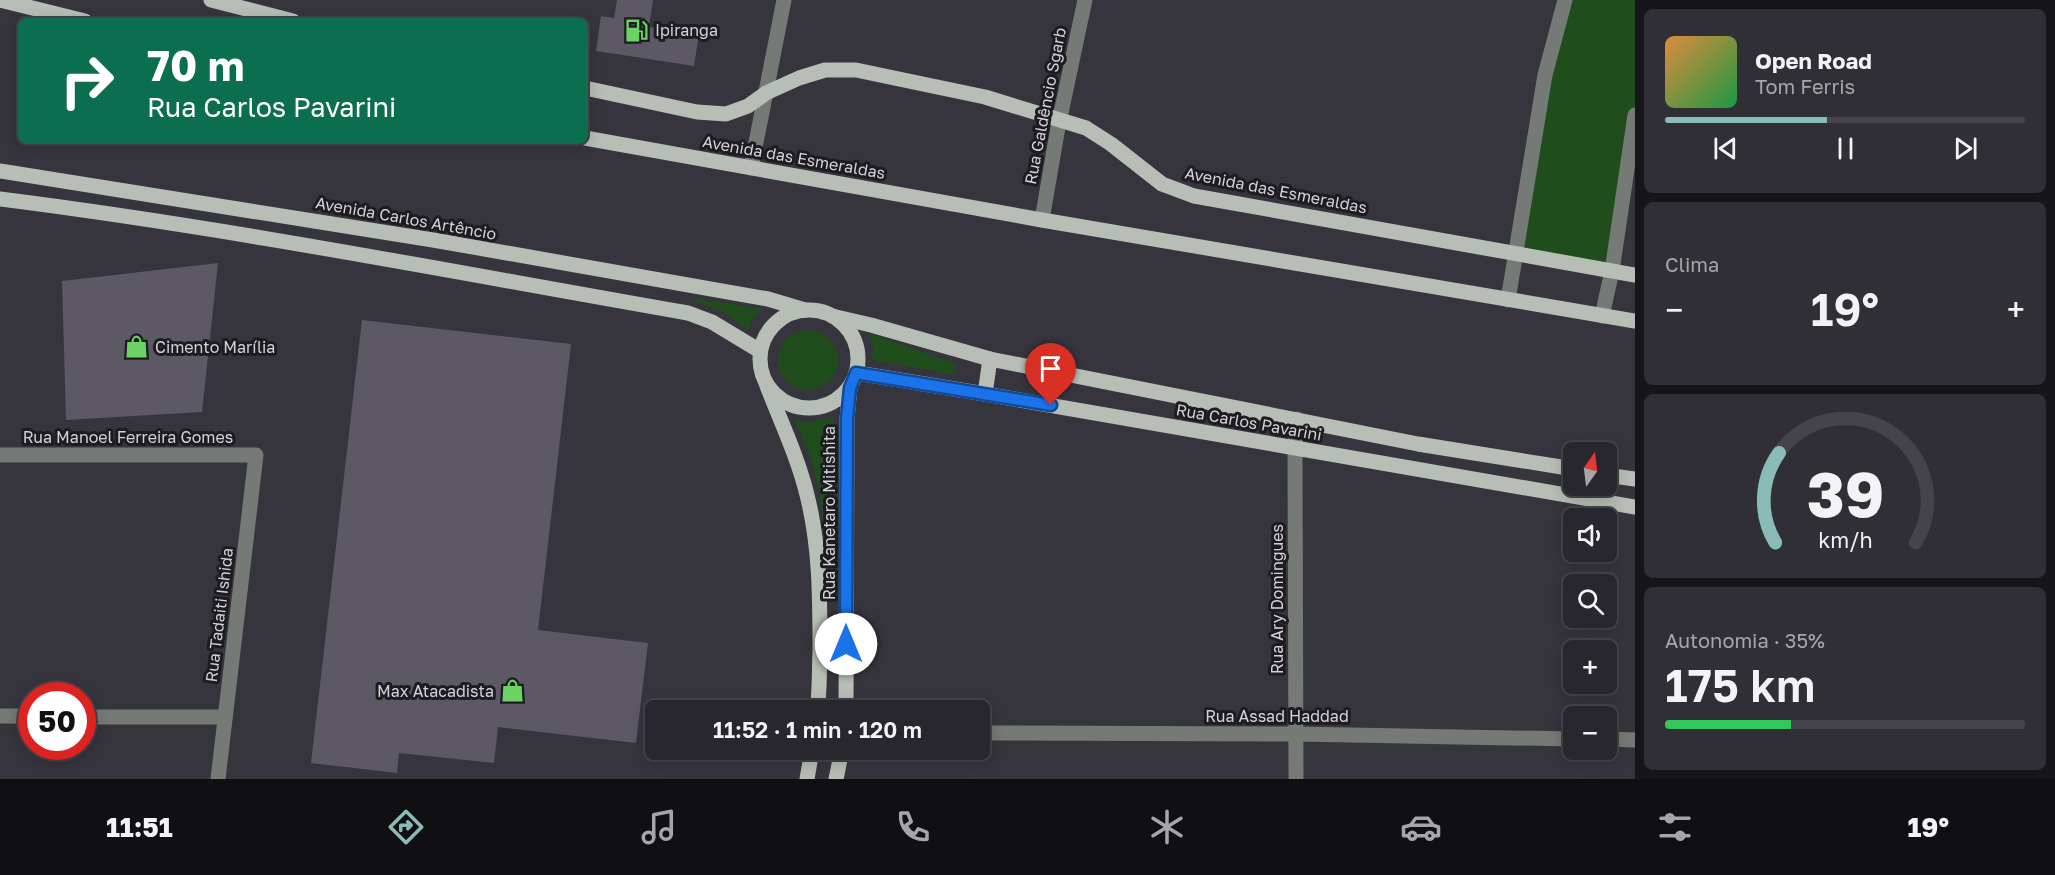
<!DOCTYPE html>
<html lang="pt">
<head>
<meta charset="utf-8">
<style>
  body { margin:0; font-family:"Golos Text",sans-serif; background:#302f36; color:#f1f3f6; height:100vh; display:flex; flex-direction:column; font-size:22px; white-space:nowrap }
  * { box-sizing:border-box; margin:0 }
  p { font-size:20px; color:#a5a5aa }
  .icon { flex:none; width:33px; height:33px; fill:none; stroke:currentColor; stroke-width:2; stroke-linecap:round; stroke-linejoin:round }
  .map { position:relative; flex:1; overflow:hidden }
  .details { display:flex; flex-direction:column; gap:9px; padding:9px; background:#161519; width:420px }
  .details>* { flex:none }
  .top-card { position:absolute; left:18px; top:18px; width:570px; height:126px; border-radius:9px; box-shadow:0 3px 15px #0003,0 0 0 2px #44444a; background:#0b6e4f; color:#fff; overflow:hidden }
  .needle { width:39px; rotate:14deg }
  .fabs { position:absolute; left:1563px; top:442px; display:grid; gap:12px }
  .fabs a { display:grid; place-items:center; width:54px; height:54px; border-radius:9px; background:#28272e; box-shadow:0 3px 15px #0003,0 0 0 2px #44444a; font-size:30px }
  .speed { position:absolute; left:18px; top:682px; display:flex; gap:12px; font-size:30px; font-weight:700; text-align:center }
  .speed>* { display:grid; place-content:center; width:78px; height:78px; border-radius:50%; background:#28272e; box-shadow:0 3px 15px #0003,0 0 0 2px #44444a; line-height:1 }
  .speed .limit { border:9px solid #d22; background:#fff; color:#111 }
  .pin { position:absolute; display:grid; place-items:center; width:51px; height:51px; color:#fff; margin:-62px -26px; border-radius:50% 50% 50% 0; rotate:-45deg; box-shadow:0 0 6px #0007 }
  .pin .icon { rotate:45deg }
  .me { position:absolute; width:66px; margin:-33px; rotate:0deg; stroke-linejoin:round; filter:drop-shadow(0 0 4px #0008) }
  .turn { display:flex; align-items:center; gap:21px; height:126px; padding:0 30px; font-size:27px }
  .turn .icon { width:78px; height:78px; stroke-width:2.5 }
  .turn b { display:block; font-size:42px; line-height:51px }
  .big { font-size:45px; font-weight:600; line-height:1.1 }
  .details .tile { flex:1; display:flex; flex-direction:column; justify-content:center; gap:9px; min-width:0; padding:0 21px; border-radius:9px; background:#302f36 }
  .details .dial { align-items:center; gap:0 }
  .dial svg { height:156px; overflow:visible; fill:none; stroke:#44444a; stroke-width:7; stroke-linecap:round; text-anchor:middle }
  .dial text { fill:#f1f3f6; stroke:none }
  .song { display:flex; align-items:center; gap:18px }
  .cover { width:72px; height:72px; border-radius:9px; background:linear-gradient(135deg,hsl(30 70% 55%),hsl(140 70% 35%)) }
  .played { height:6px; border-radius:3px; background:linear-gradient(90deg,#8bbbb9 45%,#44444a 45%) }
  .keys { display:flex; justify-content:space-around; direction:ltr }
  .heat { display:flex; justify-content:space-between; align-items:center; font-size:33px; direction:ltr }
  .charge { height:9px; border-radius:4px; background:linear-gradient(90deg,#34c759 35%,#44444a 0) }
  .trip { position:absolute; left:645px; top:700px; width:345px; height:60px; border-radius:9px; background:#28272e; box-shadow:0 3px 15px #0003,0 0 0 2px #44444a; font-weight:600; line-height:60px; text-align:center }
  .tabs { display:flex; height:96px; justify-content:space-around; align-items:center; background:#101012; color:#a5a5aa }
  .tabs .icon { width:42px; height:42px }
  .tabs .active { color:#8bbbb9 }
  .tabs b { font-size:27px; color:#f1f3f6 }
  main { display:flex; flex:1; min-height:0 }
  .map>svg:first-child { display:block }
  .green { fill:#1f4d1c }
  .building { fill:#5c5964 }
  .lines { fill:none; stroke-linecap:round; stroke-linejoin:round }
  .minor { stroke:#767a76; stroke-width:15 }
  .major { stroke:#b6beb5; stroke-width:15 }
  .route-casing { stroke:#114b97; stroke-width:15 }
  .route { stroke:#1a73e8; stroke-width:10 }
  .labels { text-anchor:middle; dominant-baseline:central; stroke-width:6; stroke-linejoin:round; paint-order:stroke }
  .poi-label { font-size:16px; fill:#d4d2d8; stroke:#1d1c21; text-anchor:start }
  .street-label { font-size:16px; fill:#d4d2d8; stroke:#1d1c21 }
</style>
</head>
<body>
<main>
<div class="map">
<svg width="1635" height="779" viewBox="0 0 1635 779">
  <rect width="100%" height="100%" fill="#36343d"/>
  <g class="green">
    <path d="M 1565,0 L 1635,0 L 1635,115 L 1612,271 L 1514,253 Z"/>
    <path d="M 694,298 L 762,309 L 753,318 L 748,331 C 731,315 716,307 694,301 Z"/>
    <circle cx="808" cy="360" r="30"/>
    <path d="M 868,333 L 956,364 L 955,375 L 872,360 L 873,345 Z"/>
    <path d="M 793,418 L 806,422 L 834,418 L 834,569 L 829,568 L 819,490 L 810,455 Z"/>
  </g>
  <g class="building">
    <path d="M 617,0 L 653,0 L 649,27 L 699,34 L 694,66 L 596,51 L 601,16 L 614,18 Z"/>
    <path d="M 218,263 L 202,412 L 66,420 L 62,281 Z"/>
    <path d="M 362,320 L 571,344 L 538,630 L 648,643 L 636,743 L 498,727 L 494,763 L 399,753 L 397,773 L 311,763 Z"/>
  </g>
  <g class="lines">
    <g class="minor">
      <path d="M 751,168 L 784,0"/>
      <path d="M 1042,220 L 1058,127 L 1085,0"/>
      <path d="M 1508,300 L 1545,75 L 1565,0"/>
      <path d="M 1602,316 L 1612,271 L 1635,115"/>
      <path d="M 0,455 L 256,455 L 218,779"/>
      <path d="M 0,716 L 32,716"/>
      <path d="M 82,717 L 225,717"/>
      <path d="M 980,733 L 1296,734 L 1574,739"/>
      <path d="M 1606,739 L 1635,740"/>
      <path d="M 1296,779 L 1295,448 L 1297,419"/>
    </g>
    <g class="major">
      <path d="M 0,0 L 85,21"/>
      <path d="M 211,0 L 293,21"/>
      <path d="M 585,88 L 697,112 L 726,114 L 748,106 L 766,93 L 799,78 L 825,70 L 856,70 L 985,97 L 1086,128 L 1111,144 L 1162,184 L 1194,196 L 1635,275"/>
      <path d="M 585,138 L 1042,220 L 1635,321"/>
      <path d="M 0,171 L 433,240 L 768,299 L 805,310"/>
      <path d="M 0,199 C 230,228 459,273 688,313 L 712,322 L 760,351"/>
      <circle cx="809" cy="359" r="49"/>
      <path d="M 832,316 L 871,325 L 990,359 L 1418,444 L 1574,469"/>
      <path d="M 857,373 L 985,394 L 1635,507"/>
      <path d="M 767,386 C 781,422 798,458 807,495 C 820,546 820,599 820,651 C 819,671 820,691 817,711"/>
      <path d="M 985,394 L 990,359"/>
      <path d="M 1606,475 L 1635,479"/>
      <path d="M 846,711 L 847,419 L 850,388"/>
      <path d="M 807,779 L 812,750"/>
      <path d="M 836,779 L 842,750"/>
    </g>
  </g>
  <g class="lines">
    <defs>
      <path id="route" d="M 846,644 L 847,419 L 850,388 L 856,373 L 1051,405"/>
    </defs>
    <use href="#route" class="route-casing"/>
    <use href="#route" class="route"/>
  </g>
  <defs>
    <symbol id="fuel-bare" viewBox="-9 -9 18 18"><path d="M-5.5-6h7V0h2V4h1.3V-2.5L3-4.5l.8-.8L6-3V5H2.5V1h-1V6h-7ZM-4.2-4.7v3.2H.2V-4.7Z" fill="#6bd363" stroke="#1d1c21" stroke-width="2.5" paint-order="stroke"/></symbol>
    <symbol id="shop-bare" viewBox="-9 -9 18 18"><path d="M-5-2.5h2.3a2.7 3.5 0 0 1 5.4 0H5L5.5 6h-11ZM-1.5-2.5h3a1.5 2.3 0 0 0-3 0Z" fill="#6bd363" stroke="#1d1c21" stroke-width="2.5" paint-order="stroke"/></symbol>
  </defs>
  <g fill-rule="evenodd">
    <use href="#fuel-bare" x="620" y="14" width="33" height="33"/>
    <use href="#shop-bare" x="120" y="330" width="33" height="33"/>
    <use href="#shop-bare" x="496" y="674" width="33" height="33"/>
  </g>
  <g class="labels">
    <g class="poi-label">
      <text x="655" y="30">Ipiranga</text>
      <text x="155" y="347">Cimento Marília</text>
      <text x="494" y="691" text-anchor="end">Max Atacadista</text>
    </g>
    <g class="street-label">
      <text transform="translate(1045 106) rotate(-79)">Rua Galdêncio Sgarb</text>
      <text transform="translate(794 157) rotate(10)">Avenida das Esmeraldas</text>
      <text transform="translate(1276 190) rotate(11)">Avenida das Esmeraldas</text>
      <text transform="translate(406 218) rotate(10)">Avenida Carlos Artêncio</text>
      <text transform="translate(1249 422) rotate(10)">Rua Carlos Pavarini</text>
      <text x="128" y="437">Rua Manoel Ferreira Gomes</text>
      <text transform="translate(829 513) rotate(-90)">Rua Kanetaro Mitishita</text>
      <text transform="translate(1277 599) rotate(-90)">Rua Ary Domingues</text>
      <text transform="translate(219 615) rotate(-83)">Rua Tadaiti Ishida</text>
      <text x="1277" y="716">Rua Assad Haddad</text>
    </g>
  </g>
</svg>
<div class="fabs">
<a><svg class="needle" viewBox="-14 -14 28 28"><path d="M0-13l5 13h-10z" fill="#e53935"/><path d="M0 13l5-13h-10z" fill="#a5a5aa"/></svg></a>
<a><svg class="icon" aria-label="sound" viewBox="0 0 24 24"><path d="M4 9h4l5-4v14l-5-4H4zM17 9q2 3 0 6"/></svg></a>
<a><svg class="icon" aria-label="search" viewBox="0 0 24 24"><circle cx="10" cy="10" r="6"/><path d="M15 15l6 6"/></svg></a>
<a>+</a>
<a>−</a>
</div>
<div class="speed"><div class="limit">50</div></div>
<div class="pin" style="left:1051px;top:405px;background:#d93025"><svg class="icon" aria-label="arrive" viewBox="0 0 24 24"><path d="M6 21V4h12l-3 4 3 4H6"/></svg></div>
<svg class="me" style="left:846px;top:644px" viewBox="-20 -20 40 40"><circle r="19" fill="#fff"/><path d="M0-13L10 11 0 6-10 11z" fill="#1a73e8"/></svg>
<div class="trip">11:52 · 1 min · 120 m</div>
<div class="top-card">
<div class="turn"><svg class="icon" aria-label="right" viewBox="0 0 24 24"><path d="M7 20v-9h11M14 6l5 5-5 5"/></svg><div><b>70 m</b>Rua Carlos Pavarini</div></div>
</div>
</div>
<section class="details">
<div class="tile">
<div class="song"><i class="cover"></i><div><b>Open Road</b><p>Tom Ferris</p></div></div>
<div class="played"></div>
<div class="keys"><svg class="icon" aria-label="previous" viewBox="0 0 24 24"><path d="M18 5L8 12l10 7zM5 5v14"/></svg><svg class="icon" aria-label="pause" viewBox="0 0 24 24"><path d="M8 5v14M16 5v14"/></svg><svg class="icon" aria-label="next" viewBox="0 0 24 24"><path d="M6 5l10 7-10 7zM19 5v14"/></svg></div>
</div>
<div class="tile"><p>Clima</p>
<div class="heat"><a>−</a><b class="big">19°</b><a>+</a></div>
</div>
<div class="tile dial"><svg viewBox="0 0 100 80">
<path d="M14 69A42 42 0 1 1 86 69"/>
<path d="M14 69A42 42 0 0 1 16 23" stroke="#8bbbb9"/>
<text x="50" y="56" font-size="32" font-weight="700">39</text>
<text x="50" y="72" font-size="11">km/h</text>
</svg></div>
<div class="tile"><p>Autonomia · 35%</p><b class="big">175 km</b><div class="charge"></div></div>
</section>
</main>
<nav class="tabs">
<b>11:51</b>
<svg class="icon active" aria-label="directions" viewBox="0 0 24 24"><path d="M12 3l9 9-9 9-9-9zM9 14v-3h6M13 9l2 2-2 2"/></svg>
<svg class="icon" aria-label="music" viewBox="0 0 24 24"><path d="M9 18V5l10-2v13"/><circle cx="6" cy="18" r="3"/><circle cx="16" cy="16" r="3"/></svg>
<svg class="icon" aria-label="phone" viewBox="0 0 24 24"><path d="M5 4h4l2 5-3 2q2 4 5 5l2-3 5 2v4C11 20 4 13 5 4z"/></svg>
<svg class="icon" aria-label="climate" viewBox="0 0 24 24"><path d="M12 3v18M4 7l16 10M4 17L20 7"/></svg>
<svg class="icon" aria-label="car" viewBox="0 0 24 24"><path d="M5 17H2v-5l4-1 3-4h7l3 4 3 1v5h-3M9 17h6M6 11h13"/><circle cx="7" cy="17" r="2"/><circle cx="17" cy="17" r="2"/></svg>
<svg class="icon" aria-label="filters" viewBox="0 0 24 24"><path d="M4 7h16M4 17h16"/><circle cx="9" cy="7" r="2"/><circle cx="15" cy="17" r="2"/></svg>
<b>19°</b>
</nav>
</body>
</html>
